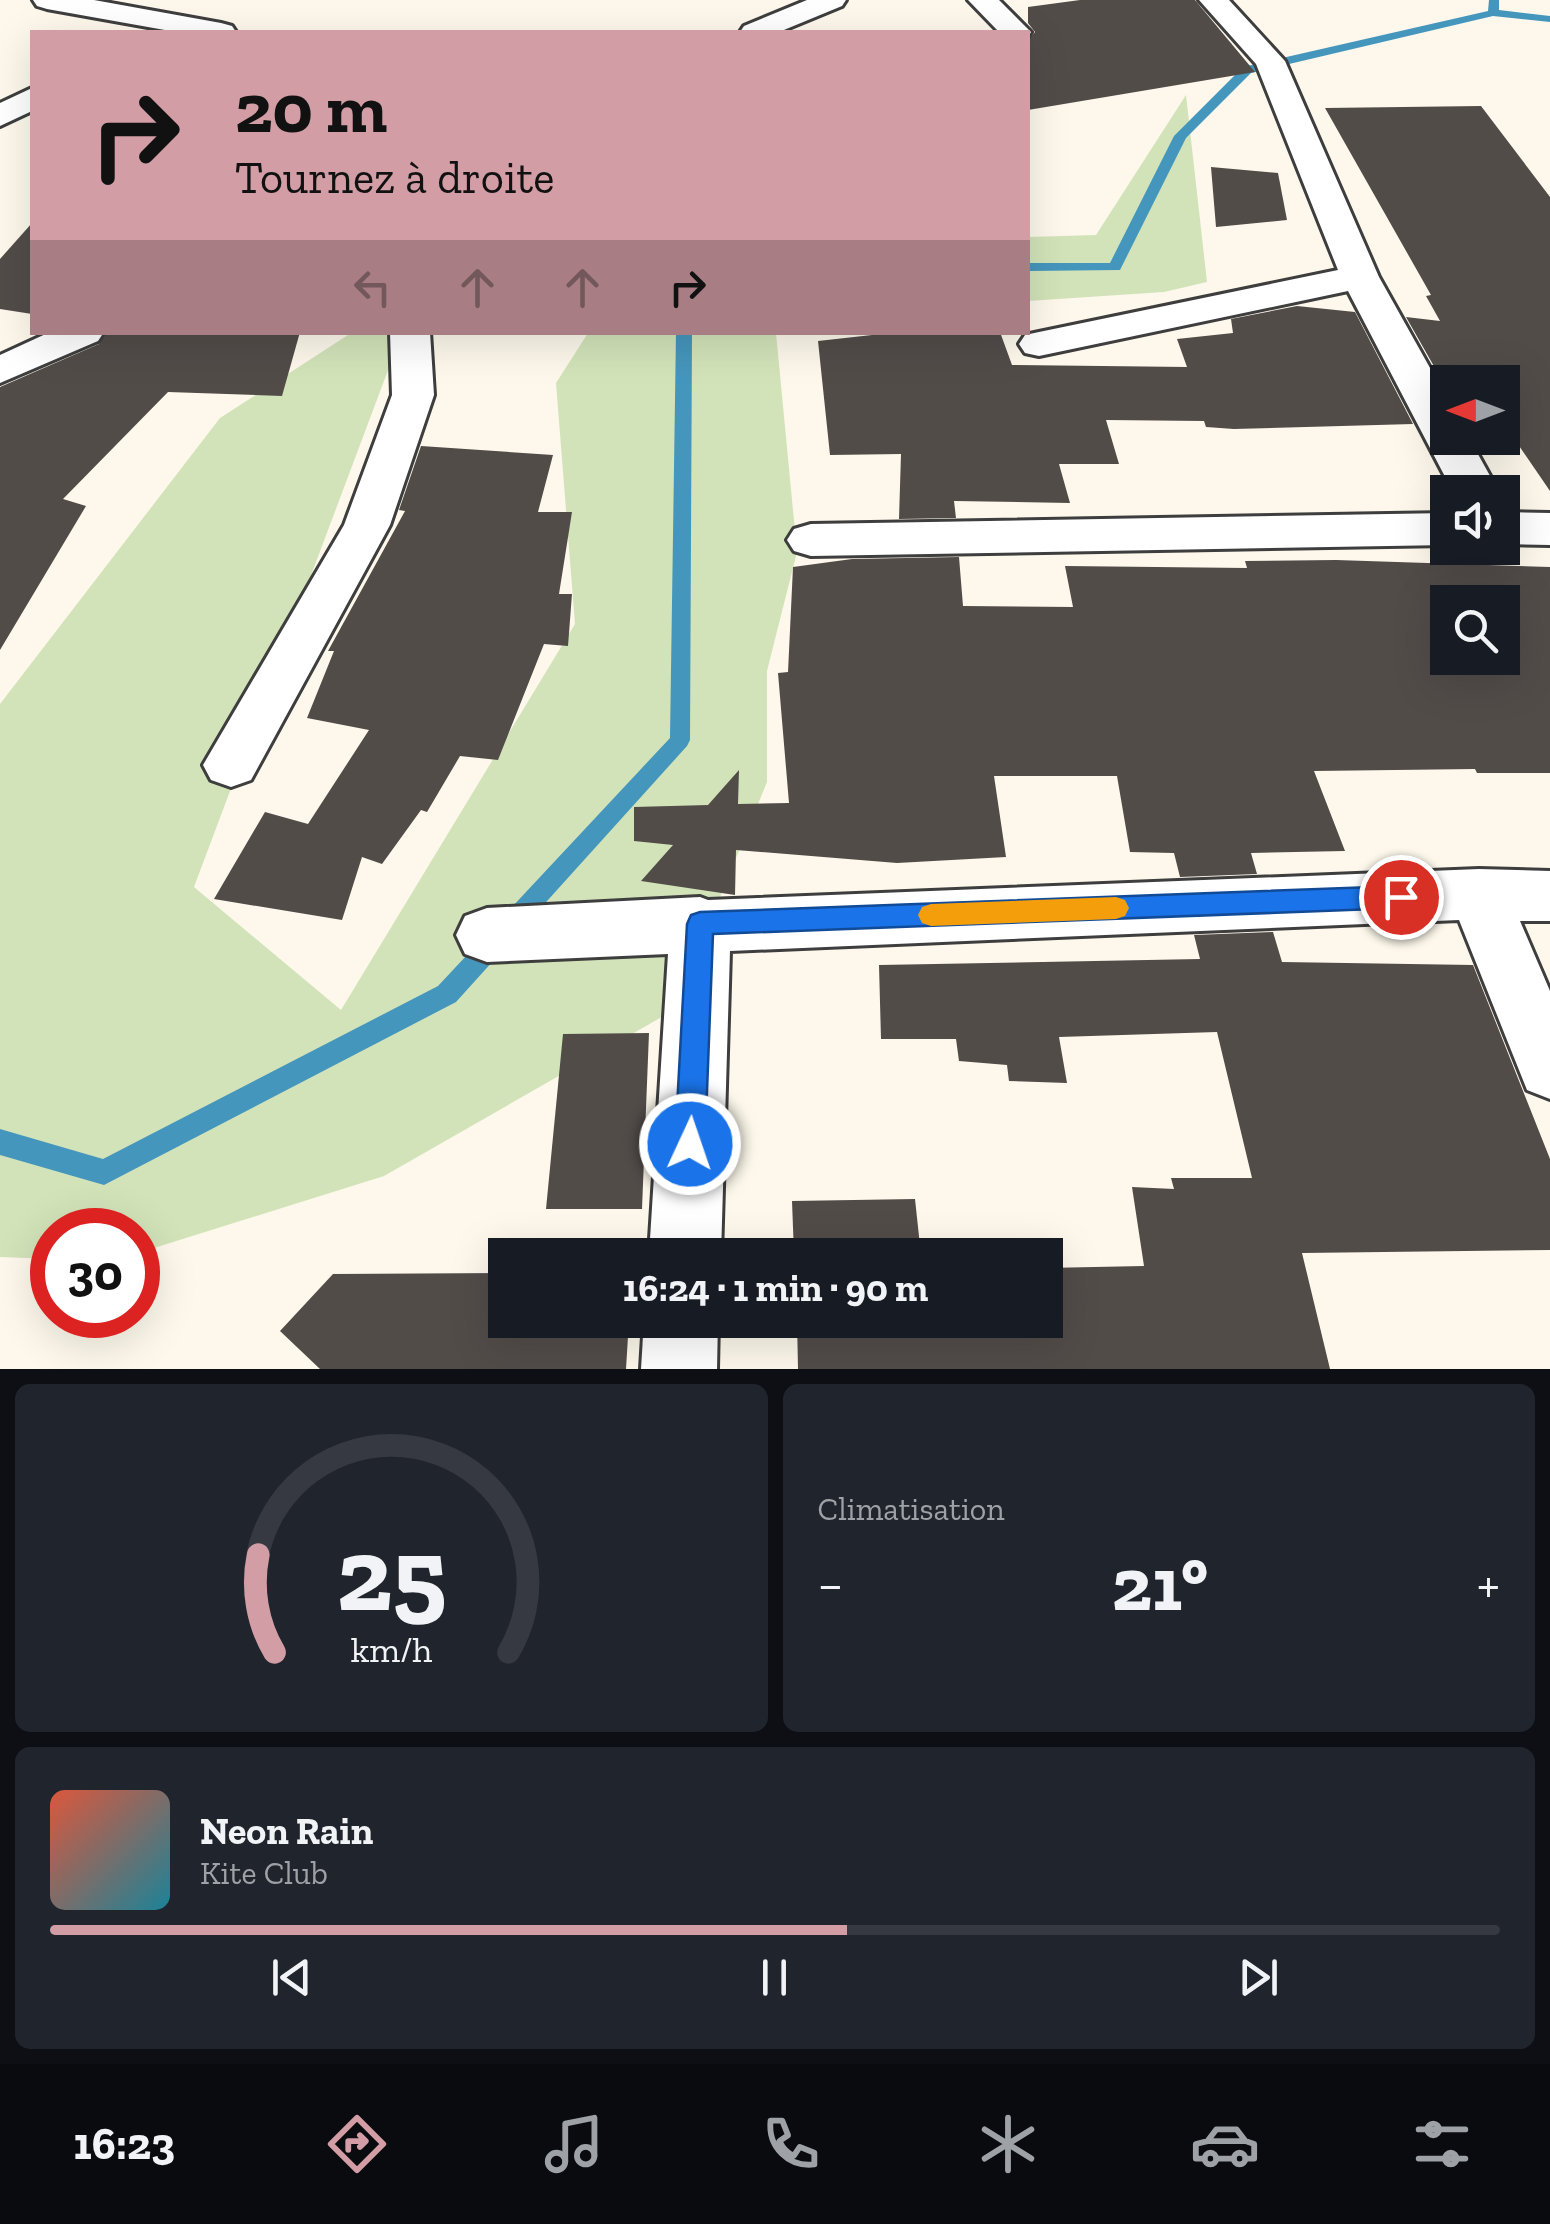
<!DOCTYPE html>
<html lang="fr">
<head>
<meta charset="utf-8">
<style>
  body { margin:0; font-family:"Zilla Slab",serif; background:#20242c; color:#f1f3f6; height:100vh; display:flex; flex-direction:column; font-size:38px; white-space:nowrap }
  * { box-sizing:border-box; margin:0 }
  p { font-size:32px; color:#9ea1a6 }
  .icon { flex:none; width:55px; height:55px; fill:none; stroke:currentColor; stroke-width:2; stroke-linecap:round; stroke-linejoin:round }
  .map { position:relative; height:1369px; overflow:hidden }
  .side { display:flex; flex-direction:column; gap:15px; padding:15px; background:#0d0f14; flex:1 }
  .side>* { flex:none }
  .guide { position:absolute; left:30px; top:30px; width:1000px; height:305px; border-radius:0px; box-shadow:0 10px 40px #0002; background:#d29da5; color:#111; overflow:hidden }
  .needle { width:65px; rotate:270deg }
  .controls { position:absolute; left:1430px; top:365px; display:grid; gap:20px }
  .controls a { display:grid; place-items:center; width:90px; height:90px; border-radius:0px; background:#171b24; box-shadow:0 10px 40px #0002; font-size:50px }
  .speed { position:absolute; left:30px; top:1208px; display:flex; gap:20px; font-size:50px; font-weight:700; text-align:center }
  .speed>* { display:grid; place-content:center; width:130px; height:130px; border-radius:50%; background:#171b24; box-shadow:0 10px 40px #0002; line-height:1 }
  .speed .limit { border:15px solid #d22; background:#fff; color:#111 }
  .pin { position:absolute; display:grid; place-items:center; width:85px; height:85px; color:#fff; margin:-42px; border:5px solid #fff; border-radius:50%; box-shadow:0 2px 10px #0007 }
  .me { position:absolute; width:110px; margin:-55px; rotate:3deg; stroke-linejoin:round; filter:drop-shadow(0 0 8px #0008) }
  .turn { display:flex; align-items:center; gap:35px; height:210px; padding:0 40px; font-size:45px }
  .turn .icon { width:130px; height:130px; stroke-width:2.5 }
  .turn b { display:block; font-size:70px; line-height:85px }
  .lanes { display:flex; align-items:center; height:95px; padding:0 40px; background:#0003; justify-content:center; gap:50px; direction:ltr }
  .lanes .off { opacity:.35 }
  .big { font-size:75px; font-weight:700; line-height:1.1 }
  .side .card { flex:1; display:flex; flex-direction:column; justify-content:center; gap:15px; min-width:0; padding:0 35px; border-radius:15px; background:#20242c }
  .side .dial { align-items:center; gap:0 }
  .dial svg { height:260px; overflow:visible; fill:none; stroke:#363941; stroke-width:7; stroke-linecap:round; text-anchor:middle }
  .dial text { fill:#f1f3f6; stroke:none }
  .song { display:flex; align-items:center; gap:30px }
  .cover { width:120px; height:120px; border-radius:15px; background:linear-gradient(135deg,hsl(10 70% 55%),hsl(190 70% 35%)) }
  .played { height:10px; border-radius:5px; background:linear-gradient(90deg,#d29da5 55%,#363941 55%) }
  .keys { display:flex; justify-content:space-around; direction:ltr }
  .heat { display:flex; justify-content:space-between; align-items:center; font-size:55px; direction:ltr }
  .side .tiles { flex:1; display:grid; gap:15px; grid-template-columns:1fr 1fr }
  .card:last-child { grid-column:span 2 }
  .trip { position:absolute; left:488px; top:1238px; width:575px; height:100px; border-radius:0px; background:#171b24; box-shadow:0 10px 40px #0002; font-weight:700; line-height:100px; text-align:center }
  .tab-bar { display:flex; height:160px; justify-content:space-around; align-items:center; background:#090b0e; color:#9ea1a6 }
  .tab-bar .icon { width:70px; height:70px }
  .tab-bar .current { color:#d29da5 }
  .tab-bar b { font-size:45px; color:#f1f3f6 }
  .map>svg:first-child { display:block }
  .green { fill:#d2e3b9 }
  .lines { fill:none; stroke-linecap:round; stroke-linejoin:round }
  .stream { fill:#4596bd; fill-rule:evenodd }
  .building { fill:#524c49; fill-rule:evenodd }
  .minor-casing { stroke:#3e3e3e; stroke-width:6 }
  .minor { fill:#fff; fill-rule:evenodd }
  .route { fill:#1a73e8; stroke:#114b97; stroke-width:2.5 }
  .slow { fill:#f59e0b }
</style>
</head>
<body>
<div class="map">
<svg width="1550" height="1369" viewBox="0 0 1550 1369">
  <rect width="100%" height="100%" fill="#fdf8eb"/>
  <g class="green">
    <path d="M 1186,95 L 1207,282 L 1164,292 L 1028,301 L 1028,237 L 1096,235 Z"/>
    <path d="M 351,333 L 402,333 L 194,887 L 341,1010 L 575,624 L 556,383 L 588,333 L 776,333 L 797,552 L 767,671 L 767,782 L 674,1010 L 384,1176 L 138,1253 L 138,1230 L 52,1230 L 52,1259 L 0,1257 L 0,704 L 220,418 Z"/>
  </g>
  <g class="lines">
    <g class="stream">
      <path d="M 1489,0 L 1499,0 L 1499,10 L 1550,16 L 1550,22 L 1493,16 L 1251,73 L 1186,138 L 1120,270 L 1028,271 L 1028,263 L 1110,263 L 1174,136 L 1243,67 L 1488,11 Z"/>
      <path d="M 676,332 L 692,332 L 690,740 L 687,746 L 456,1002 L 104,1185 L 0,1155 L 0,1129 L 103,1159 L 438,986 L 670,738 Z"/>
    </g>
  </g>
  <g class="building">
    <path d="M 1080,0 L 1195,0 L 1255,72 L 1028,110 L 1028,40 L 1035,32 L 1028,23 L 1028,7 Z"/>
    <path d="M 1481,106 L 1550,197 L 1550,491 L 1502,421 L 1502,382 L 1448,382 L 1448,391 L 1406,317 L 1440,321 L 1426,296 L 1431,295 L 1325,108 Z"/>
    <path d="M 1211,167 L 1278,173 L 1287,220 L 1216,227 Z"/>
    <path d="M 32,223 L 32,314 L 0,309 L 0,259 Z"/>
    <path d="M 1297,306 L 1355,312 L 1413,424 L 1234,429 L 1206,427 L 1204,421 L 1106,420 L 1119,464 L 1059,464 L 1070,503 L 954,501 L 956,518 L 899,519 L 901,454 L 830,455 L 818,341 L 899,332 L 1000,332 L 1012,365 L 1187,367 L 1177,339 L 1233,333 L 1231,319 Z"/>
    <path d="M 107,332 L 300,332 L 282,396 L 168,392 L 63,499 L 86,506 L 0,650 L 0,387 L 99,344 Z"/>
    <path d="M 421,446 L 553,455 L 538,512 L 572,512 L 559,594 L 572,594 L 568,646 L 544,644 L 498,760 L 460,756 L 427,812 L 421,810 L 382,864 L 362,857 L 342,920 L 214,899 L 265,812 L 308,824 L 369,730 L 307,718 L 334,651 L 328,651 L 405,511 L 399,510 Z"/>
    <path d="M 959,557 L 963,606 L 1073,607 L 1065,566 L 1247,568 L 1245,561 L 1336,560 L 1550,567 L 1550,773 L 1477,773 L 1475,769 L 1314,771 L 1345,851 L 1251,853 L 1257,874 L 1180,877 L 1174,853 L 1130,852 L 1117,776 L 994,776 L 1006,857 L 897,863 L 736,850 L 735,895 L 641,881 L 673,845 L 634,841 L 634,807 L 708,805 L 739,770 L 738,804 L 789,803 L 778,673 L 788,672 L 793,567 L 852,559 ZM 1448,602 L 1502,602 L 1502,658 L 1448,658 Z"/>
    <path d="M 1273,932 L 1282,962 L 1473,965 L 1550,1159 L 1550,1250 L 1302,1253 L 1330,1369 L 798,1369 L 797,1320 L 1045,1320 L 1045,1268 L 1144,1266 L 1132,1187 L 1174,1189 L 1171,1178 L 1252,1178 L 1217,1032 L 1059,1037 L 1067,1083 L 1009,1081 L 1007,1065 L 959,1061 L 956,1039 L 881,1039 L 879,965 L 1200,959 L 1194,935 Z"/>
    <path d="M 649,1033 L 642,1209 L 546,1209 L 563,1034 Z"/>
    <path d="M 915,1199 L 921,1255 L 794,1254 L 792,1201 Z"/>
    <path d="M 505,1273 L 505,1320 L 629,1320 L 626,1369 L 320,1369 L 280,1331 L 333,1274 Z"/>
  </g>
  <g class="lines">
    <defs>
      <g id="minor">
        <path d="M 33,0 L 94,0 L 221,23 L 232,26 L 236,32 L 176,32 L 47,9 L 37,6 Z"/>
        <path d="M 807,0 L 846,0 L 842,6 L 779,32 L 740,32 L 744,26 Z"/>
        <path d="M 968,0 L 999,0 L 1031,32 L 1028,37 L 1028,32 L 999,32 Z"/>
        <path d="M 1199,0 L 1229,0 L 1285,61 L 1379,277 L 1448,400 L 1448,438 L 1469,438 L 1499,492 L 1453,492 L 1348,291 L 1039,356 L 1025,353 L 1019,344 L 1025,335 L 1039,332 L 1338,270 L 1256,64 Z"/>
        <path d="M 32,88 L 32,111 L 0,126 L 0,103 Z"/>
        <path d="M 50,332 L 104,332 L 98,341 L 0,383 L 0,355 Z"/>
        <path d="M 390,332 L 430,332 L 434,395 L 390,525 L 251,780 L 231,787 L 211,780 L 203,765 L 344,525 L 392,395 Z"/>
        <path d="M 1502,512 L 1550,513 L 1550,545 L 1502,544 Z"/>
        <path d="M 1448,513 L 1448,545 L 811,556 L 794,551 L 787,540 L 794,529 L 811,524 Z"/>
        <path d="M 1479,869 L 1550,871 L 1550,921 L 1520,921 L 1550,991 L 1550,1099 L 1527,1090 L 1459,920 L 730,951 L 721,1255 L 649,1255 L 668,954 L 487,962 L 465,954 L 456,935 L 465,916 L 487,908 L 700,897 L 708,900 Z"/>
        <path d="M 644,1320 L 718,1320 L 717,1369 L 641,1369 Z"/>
      </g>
    </defs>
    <use href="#minor" class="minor-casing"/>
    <use href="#minor" class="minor"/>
  </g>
  <path class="route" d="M 1401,886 L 1410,889 L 1414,897 L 1410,905 L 1401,908 L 713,934 L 705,1144 L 700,1155 L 690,1159 L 679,1155 L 675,1144 L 687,924 L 691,915 L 700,912 Z"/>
  <path class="slow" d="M 1116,897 L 1125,900 L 1129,908 L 1125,916 L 1116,919 L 931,926 L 922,923 L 918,915 L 922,907 L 931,904 Z"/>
</svg>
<div class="controls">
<a><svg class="needle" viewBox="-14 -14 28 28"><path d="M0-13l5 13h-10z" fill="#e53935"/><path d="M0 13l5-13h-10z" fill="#9ea1a6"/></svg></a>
<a><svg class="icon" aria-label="sound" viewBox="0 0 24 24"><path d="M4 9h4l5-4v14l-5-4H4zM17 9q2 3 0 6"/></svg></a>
<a><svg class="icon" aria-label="search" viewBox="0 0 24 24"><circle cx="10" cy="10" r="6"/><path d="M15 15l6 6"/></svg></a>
</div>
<div class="speed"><div class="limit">30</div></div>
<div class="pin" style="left:1401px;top:897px;background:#d93025"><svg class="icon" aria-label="arrive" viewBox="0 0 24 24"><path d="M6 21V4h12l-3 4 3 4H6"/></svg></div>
<svg class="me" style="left:690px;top:1144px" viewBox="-20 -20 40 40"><circle r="17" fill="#1a73e8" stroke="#fff" stroke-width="3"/><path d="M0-11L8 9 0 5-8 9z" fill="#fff"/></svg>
<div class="trip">16:24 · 1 min · 90 m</div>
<div class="guide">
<div class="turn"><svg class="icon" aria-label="right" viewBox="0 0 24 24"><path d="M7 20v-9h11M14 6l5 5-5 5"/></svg><div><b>20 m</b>Tournez à droite</div></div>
<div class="lanes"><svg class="icon off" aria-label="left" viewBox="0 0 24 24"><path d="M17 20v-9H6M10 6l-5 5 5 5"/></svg><svg class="icon off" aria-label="ahead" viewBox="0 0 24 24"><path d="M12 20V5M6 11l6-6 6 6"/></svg><svg class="icon off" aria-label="ahead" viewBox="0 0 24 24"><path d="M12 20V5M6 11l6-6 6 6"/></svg><svg class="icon" aria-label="right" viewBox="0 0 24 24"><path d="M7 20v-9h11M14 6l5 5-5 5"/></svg></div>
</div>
</div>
<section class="side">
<div class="tiles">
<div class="card dial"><svg viewBox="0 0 100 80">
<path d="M14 69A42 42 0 1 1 86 69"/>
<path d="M14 69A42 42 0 0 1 9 39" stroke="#d29da5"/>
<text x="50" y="56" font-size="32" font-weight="700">25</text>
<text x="50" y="72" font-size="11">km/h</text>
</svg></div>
<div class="card"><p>Climatisation</p>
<div class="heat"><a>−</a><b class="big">21°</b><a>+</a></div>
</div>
<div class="card">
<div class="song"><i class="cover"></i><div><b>Neon Rain</b><p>Kite Club</p></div></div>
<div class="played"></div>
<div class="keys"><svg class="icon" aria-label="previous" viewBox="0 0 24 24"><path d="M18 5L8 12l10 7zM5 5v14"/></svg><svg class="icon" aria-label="pause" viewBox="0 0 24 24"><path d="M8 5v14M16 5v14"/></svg><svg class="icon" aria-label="next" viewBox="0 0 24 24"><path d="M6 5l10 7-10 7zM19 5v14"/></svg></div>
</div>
</div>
</section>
<nav class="tab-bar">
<b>16:23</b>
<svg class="icon current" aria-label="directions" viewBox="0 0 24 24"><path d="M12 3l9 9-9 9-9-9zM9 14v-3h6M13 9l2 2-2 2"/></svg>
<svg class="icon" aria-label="music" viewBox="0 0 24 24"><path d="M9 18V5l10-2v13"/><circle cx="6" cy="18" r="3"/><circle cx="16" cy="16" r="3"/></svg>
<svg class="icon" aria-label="phone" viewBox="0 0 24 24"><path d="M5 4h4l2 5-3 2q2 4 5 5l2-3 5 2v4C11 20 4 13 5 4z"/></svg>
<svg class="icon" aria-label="climate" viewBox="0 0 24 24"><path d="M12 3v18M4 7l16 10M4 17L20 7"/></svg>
<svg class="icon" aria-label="car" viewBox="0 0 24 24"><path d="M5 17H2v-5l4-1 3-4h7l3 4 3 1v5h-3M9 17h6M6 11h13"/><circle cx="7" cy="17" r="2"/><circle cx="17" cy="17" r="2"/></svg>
<svg class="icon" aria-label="filters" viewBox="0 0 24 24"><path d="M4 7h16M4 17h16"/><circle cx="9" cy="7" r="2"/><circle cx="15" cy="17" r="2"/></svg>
</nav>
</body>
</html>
